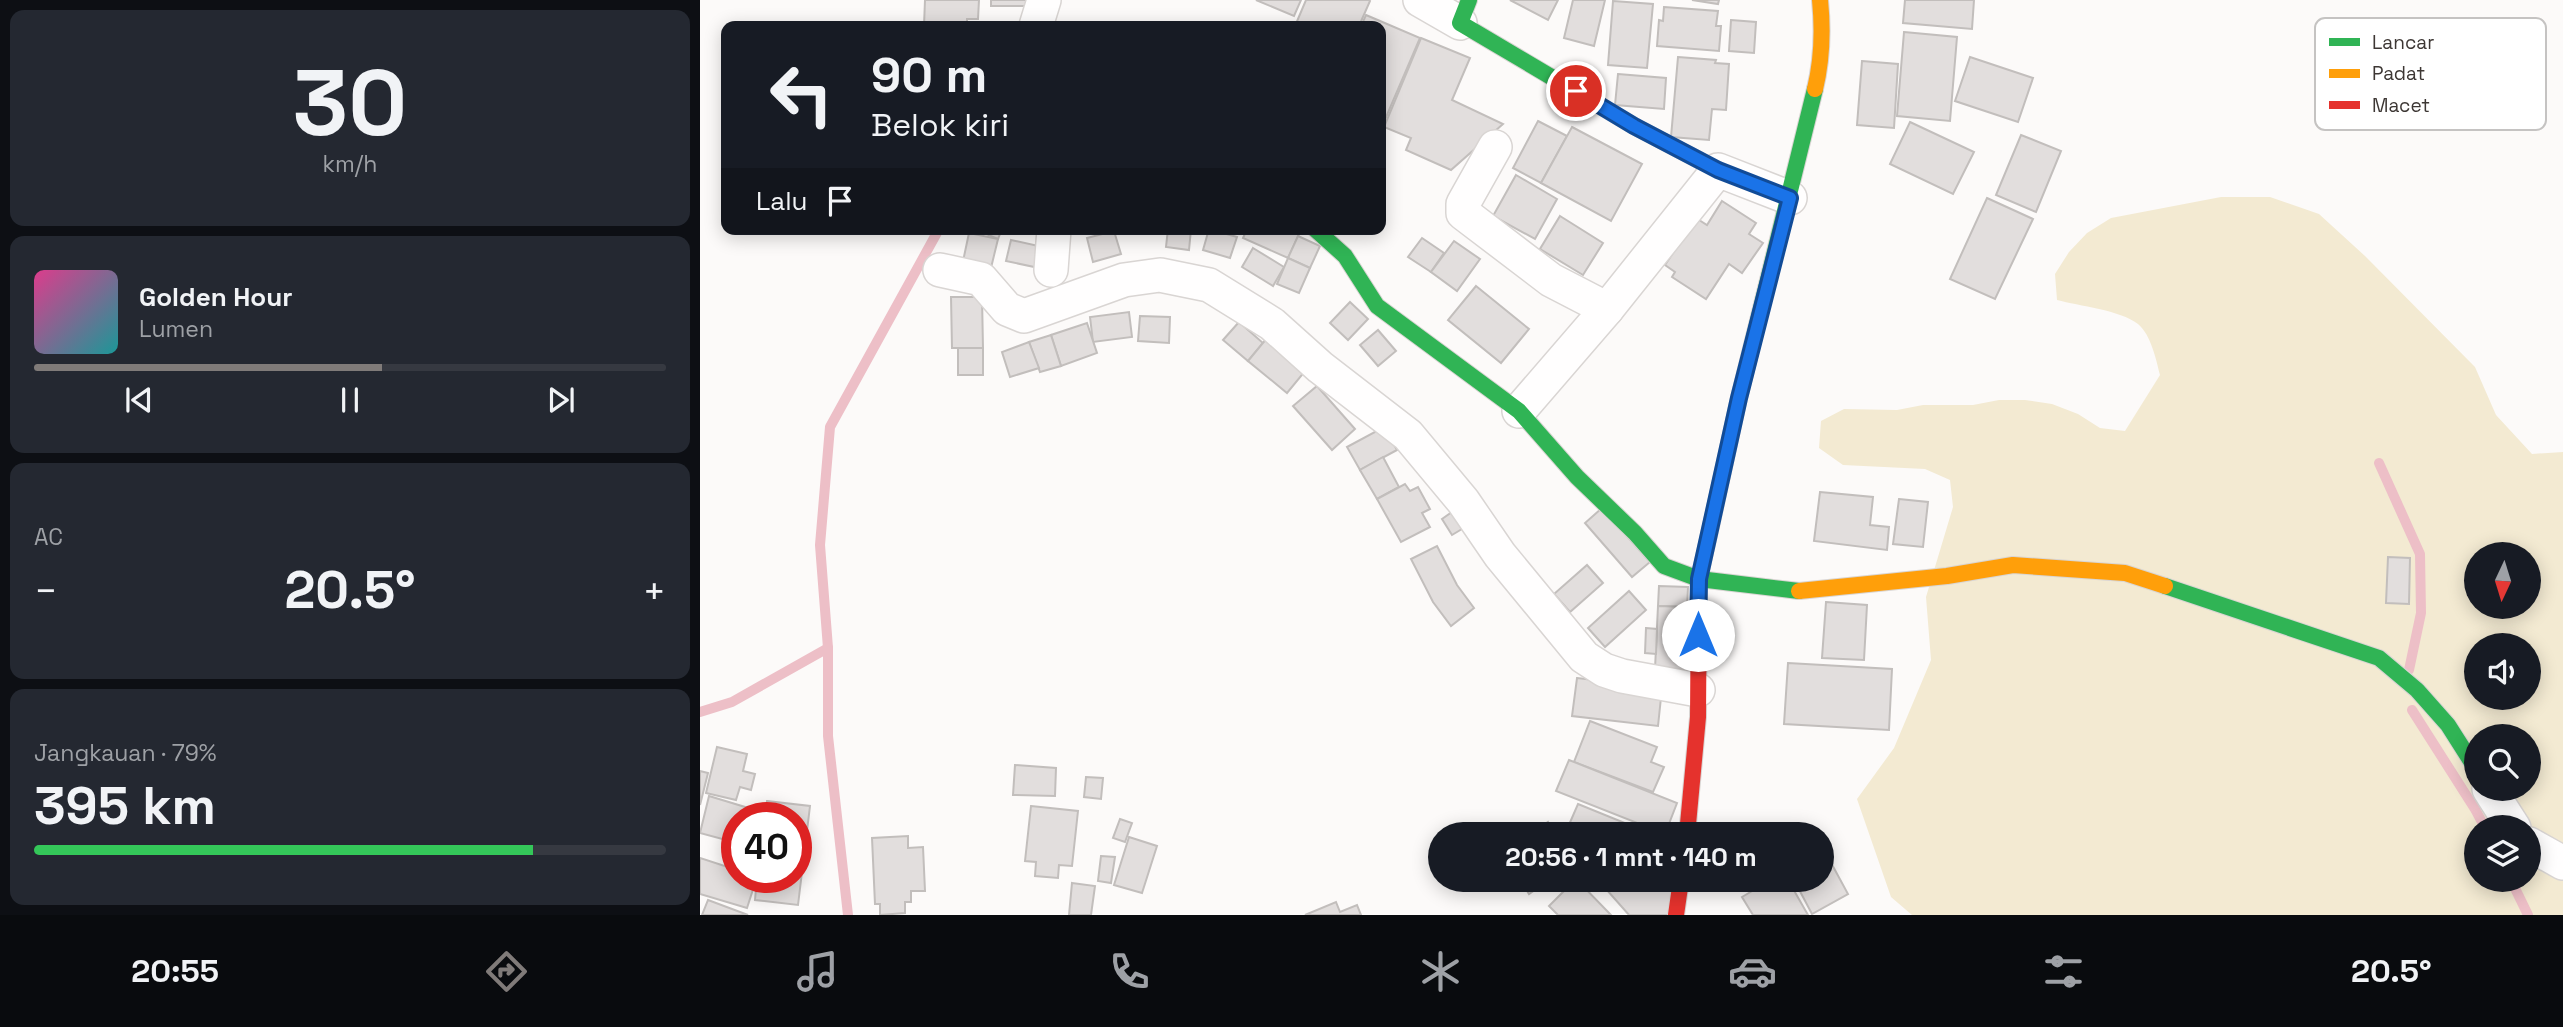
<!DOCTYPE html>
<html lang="id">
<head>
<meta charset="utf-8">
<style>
  body { margin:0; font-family:"Space Grotesk",sans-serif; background:#242831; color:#f1f3f6; height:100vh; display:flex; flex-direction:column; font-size:26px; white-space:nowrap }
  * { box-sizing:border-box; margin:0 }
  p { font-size:23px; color:#9ea1a6 }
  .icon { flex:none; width:38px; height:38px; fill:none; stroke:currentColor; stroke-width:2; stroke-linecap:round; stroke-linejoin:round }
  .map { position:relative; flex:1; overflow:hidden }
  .drawer { display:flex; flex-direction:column; gap:10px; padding:10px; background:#0d0f14; width:700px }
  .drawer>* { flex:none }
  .top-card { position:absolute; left:21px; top:21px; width:665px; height:214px; border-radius:14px; box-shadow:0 4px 18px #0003; background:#171b24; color:#f1f3f6; overflow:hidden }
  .needle { width:46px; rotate:184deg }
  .controls { position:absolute; left:1764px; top:542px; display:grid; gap:14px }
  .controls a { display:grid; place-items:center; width:77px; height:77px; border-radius:50%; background:#171b24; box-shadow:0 4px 18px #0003; font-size:35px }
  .speed { position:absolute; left:21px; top:802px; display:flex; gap:14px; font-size:35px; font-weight:700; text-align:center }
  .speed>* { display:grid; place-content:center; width:91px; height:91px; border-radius:50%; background:#171b24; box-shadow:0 4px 18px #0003; line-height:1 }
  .speed .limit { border:10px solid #d22; background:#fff; color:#111 }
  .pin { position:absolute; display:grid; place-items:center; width:60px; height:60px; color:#fff; margin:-30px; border:4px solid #fff; border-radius:50%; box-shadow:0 2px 7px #0007 }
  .me { position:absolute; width:77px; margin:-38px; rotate:0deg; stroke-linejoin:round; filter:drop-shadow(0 0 5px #0008) }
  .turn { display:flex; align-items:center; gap:24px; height:147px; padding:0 35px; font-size:32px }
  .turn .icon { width:91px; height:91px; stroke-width:2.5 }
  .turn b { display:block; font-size:49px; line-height:60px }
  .then { display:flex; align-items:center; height:66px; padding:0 35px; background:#0003; gap:14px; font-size:26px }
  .big { font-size:52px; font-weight:600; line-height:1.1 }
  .drawer .tile { flex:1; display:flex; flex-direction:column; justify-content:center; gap:10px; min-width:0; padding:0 24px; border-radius:14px; background:#242831 }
  .drawer .dial { align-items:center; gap:0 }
  .dial b { font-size:91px; line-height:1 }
  .song { display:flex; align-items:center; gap:21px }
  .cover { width:84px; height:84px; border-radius:10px; background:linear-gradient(135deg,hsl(330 70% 55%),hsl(180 70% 35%)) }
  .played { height:7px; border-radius:4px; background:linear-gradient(90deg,#807b79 55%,#363941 55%) }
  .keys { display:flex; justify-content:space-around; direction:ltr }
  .heat { display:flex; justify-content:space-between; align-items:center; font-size:38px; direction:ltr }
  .charge { height:10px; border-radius:5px; background:linear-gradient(90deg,#34c759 79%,#363941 0) }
  .trip { position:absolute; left:728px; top:822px; width:406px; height:70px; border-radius:35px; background:#171b24; box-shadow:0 4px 18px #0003; font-weight:600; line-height:70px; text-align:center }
  .dock { display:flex; height:112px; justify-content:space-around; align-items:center; background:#090b0e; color:#9ea1a6 }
  .dock .icon { width:49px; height:49px }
  .dock .current { color:#807b79 }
  .dock b { font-size:32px; color:#f1f3f6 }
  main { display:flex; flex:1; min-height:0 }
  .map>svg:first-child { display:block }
  .green { fill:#f3ead2; fill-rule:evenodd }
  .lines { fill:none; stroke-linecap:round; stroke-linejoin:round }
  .stream { stroke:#edbfc7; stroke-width:10 }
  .building { fill:#e2dedd; stroke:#c2bebc; stroke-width:2 }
  .street-casing { stroke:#d9d5d3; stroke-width:36 }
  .fast-casing { stroke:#d9d5d3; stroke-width:18 }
  .slow-casing { stroke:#d9d5d3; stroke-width:18 }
  .jam-casing { stroke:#d9d5d3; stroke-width:18 }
  .street { stroke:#fffefe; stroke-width:33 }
  .fast { stroke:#30b455; stroke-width:16 }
  .slow { stroke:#ff9f0a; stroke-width:16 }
  .jam { stroke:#e5322d; stroke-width:16 }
  .route-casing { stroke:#114b97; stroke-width:18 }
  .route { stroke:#1a73e8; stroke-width:12 }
  .key { fill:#fff; stroke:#c5c3c2; stroke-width:2 }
  .key-label { font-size:19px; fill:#3d3734 }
</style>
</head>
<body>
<main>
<section class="drawer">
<div class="tile dial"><b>30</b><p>km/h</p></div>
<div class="tile">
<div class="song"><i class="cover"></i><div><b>Golden Hour</b><p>Lumen</p></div></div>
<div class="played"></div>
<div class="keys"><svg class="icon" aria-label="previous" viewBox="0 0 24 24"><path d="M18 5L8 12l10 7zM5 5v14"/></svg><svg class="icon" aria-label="pause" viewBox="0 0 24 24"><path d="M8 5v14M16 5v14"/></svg><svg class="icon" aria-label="next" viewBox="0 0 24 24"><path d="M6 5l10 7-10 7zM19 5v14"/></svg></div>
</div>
<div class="tile"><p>AC</p>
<div class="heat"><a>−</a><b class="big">20.5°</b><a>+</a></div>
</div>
<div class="tile"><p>Jangkauan · 79%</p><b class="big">395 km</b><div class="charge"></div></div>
</section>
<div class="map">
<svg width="1863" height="915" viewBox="0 0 1863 915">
  <rect width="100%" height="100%" fill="#fcfaf9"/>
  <path class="green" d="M 1521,197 L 1570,197 L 1619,214 L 1665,256 L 1775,367 L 1796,415 L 1832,454 L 1863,452 L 1863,915 L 1212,915 L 1191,897 L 1157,799 L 1194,748 L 1231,660 L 1226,597 L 1253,507 L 1250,480 L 1225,469 L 1143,465 L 1119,448 L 1121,421 L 1144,409 L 1197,410 L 1223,405 L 1273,405 L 1299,400 L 1325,400 L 1352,404 L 1378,414 L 1400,428 L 1425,431 L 1460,375 C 1456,359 1451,335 1438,324 C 1420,310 1379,306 1357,300 L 1355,274 L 1369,252 L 1387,233 L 1411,218 ZM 1776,555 L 1829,555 L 1829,607 L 1776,607 ZM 1776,646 L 1829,646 L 1829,698 L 1776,698 ZM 1776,737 L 1829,737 L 1829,789 L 1776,789 ZM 1776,828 L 1829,828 L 1829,880 L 1776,880 Z"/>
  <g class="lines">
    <g class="stream">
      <path d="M 1679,463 L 1720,554 L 1721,613 L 1709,670"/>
      <path d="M 1712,710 L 1775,809 L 1785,828"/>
      <path d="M 0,712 L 32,702 L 128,648"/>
      <path d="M 1811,880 L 1828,915"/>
      <path d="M 148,915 L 128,736 L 128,648 L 120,545 L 130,427 L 239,229"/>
    </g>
  </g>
  <g class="building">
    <path d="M 225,0 L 279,0 L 278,19 L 267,19 L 267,26 L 224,26 Z"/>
    <rect x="291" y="0" width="45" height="6"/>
    <path d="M 556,0 L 601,0 L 594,16 Z"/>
    <path d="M 606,0 L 669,0 L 670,1 L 659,26 L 595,26 Z"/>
    <path d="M 810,0 L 858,0 L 848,20 Z"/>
    <path d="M 873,0 L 905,0 L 894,46 L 864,38 Z"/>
    <path d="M 992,0 L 1019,0 L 1018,4 Z"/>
    <path d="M 1205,0 L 1274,0 L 1272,29 L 1203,23 Z"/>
    <path d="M 913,1 L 953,4 L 947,68 L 908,65 Z"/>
    <path d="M 964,7 L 1018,11 L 1016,26 L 1021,26 L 1019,51 L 957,46 L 959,20 L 963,21 Z"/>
    <path d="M 666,15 L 720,38 L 681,129 L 681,26 L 661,26 Z"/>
    <path d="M 1031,20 L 1056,22 L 1054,53 L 1029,51 Z"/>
    <path d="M 1204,32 L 1257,37 L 1250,121 L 1197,116 Z"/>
    <path d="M 721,38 L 770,58 L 752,100 L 803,124 L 751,170 L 706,150 L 711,138 L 684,127 Z"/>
    <path d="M 978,57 L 1016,60 L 1015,63 L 1029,64 L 1026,110 L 1012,109 L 1009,140 L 971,137 Z"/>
    <path d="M 1270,57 L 1333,78 L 1318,122 L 1255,101 Z"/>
    <path d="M 1162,61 L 1198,64 L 1194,128 L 1157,125 Z"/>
    <path d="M 918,74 L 966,78 L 964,109 L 915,105 Z"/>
    <path d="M 838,121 L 867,136 L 841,183 L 813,168 Z"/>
    <path d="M 1210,122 L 1274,152 L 1253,194 L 1190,164 Z"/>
    <path d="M 872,127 L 942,164 L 911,221 L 841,183 Z"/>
    <path d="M 1321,135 L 1361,151 L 1336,212 L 1296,195 Z"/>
    <path d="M 816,175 L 857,199 L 835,239 L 793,216 Z"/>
    <path d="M 1287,198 L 1333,219 L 1295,299 L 1250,279 Z"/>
    <path d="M 1022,201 L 1056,223 L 1049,234 L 1063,243 L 1042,273 L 1029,264 L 1006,299 L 972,277 L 975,272 L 965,265 L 996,218 L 1007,225 Z"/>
    <path d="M 860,216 L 903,243 L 883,275 L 840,249 Z"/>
    <path d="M 274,229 L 302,229 L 298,239 Z"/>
    <path d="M 468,229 L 491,229 L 489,250 L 466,247 Z"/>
    <path d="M 509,229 L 537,237 L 530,258 L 503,250 Z"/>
    <path d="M 547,229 L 594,229 L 600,232 L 588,258 L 543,238 Z"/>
    <path d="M 414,231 L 421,254 L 393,262 L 387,238 Z"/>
    <path d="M 269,233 L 298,239 L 290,272 L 262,266 Z"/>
    <path d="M 598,236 L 620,246 L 610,268 L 588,258 Z"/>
    <path d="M 722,238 L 744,253 L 731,272 L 708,257 Z"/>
    <path d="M 311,240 L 343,247 L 339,268 L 306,261 Z"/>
    <path d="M 754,241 L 780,259 L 757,291 L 731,272 Z"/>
    <path d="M 553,248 L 584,267 L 573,286 L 542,267 Z"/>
    <path d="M 588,258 L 610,268 L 599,293 L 577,284 Z"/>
    <path d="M 776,286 L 829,329 L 801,363 L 748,320 Z"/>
    <path d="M 251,297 L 282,297 L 283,348 L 252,348 Z"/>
    <path d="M 650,302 L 668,319 L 648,340 L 630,323 Z"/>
    <path d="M 429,312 L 432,337 L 393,342 L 390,317 Z"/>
    <path d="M 440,316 L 470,317 L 469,343 L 438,341 Z"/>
    <path d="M 539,322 L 563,343 L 548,361 L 523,340 Z"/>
    <path d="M 387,323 L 397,353 L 361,366 L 351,335 Z"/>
    <path d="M 678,330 L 696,351 L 678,366 L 660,345 Z"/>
    <path d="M 351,335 L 361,366 L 340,372 L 329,342 Z"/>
    <path d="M 567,338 L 606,370 L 587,393 L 548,361 Z"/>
    <path d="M 329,342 L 339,368 L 310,377 L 302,352 Z"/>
    <rect x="258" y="348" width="25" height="27"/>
    <path d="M 617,386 L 655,429 L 632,450 L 593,406 Z"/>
    <path d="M 684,427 L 697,450 L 660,470 L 647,447 Z"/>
    <path d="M 683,457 L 699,487 L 677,499 L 660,470 Z"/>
    <path d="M 705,484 L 710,491 L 718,487 L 730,509 L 722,513 L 730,527 L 701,542 L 677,499 Z"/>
    <path d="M 1120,492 L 1173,497 L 1170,525 L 1189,527 L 1187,550 L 1114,541 Z"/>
    <path d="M 1199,499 L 1228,502 L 1223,547 L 1193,544 Z"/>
    <path d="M 902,508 L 950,562 L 932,577 L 885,523 Z"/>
    <path d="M 752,512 L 762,529 L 752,535 L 742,519 Z"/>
    <path d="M 737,546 L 757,585 L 774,608 L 751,626 L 733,602 L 711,559 Z"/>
    <path d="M 1688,557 L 1710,558 L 1709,604 L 1686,603 Z"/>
    <path d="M 887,565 L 903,583 L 870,612 L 854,594 Z"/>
    <path d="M 959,586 L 988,587 L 987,607 L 958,606 Z"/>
    <path d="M 929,591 L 946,610 L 905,647 L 888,628 Z"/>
    <path d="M 1126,602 L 1167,605 L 1164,660 L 1122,658 Z"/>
    <path d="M 958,606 L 987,607 L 984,670 L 955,669 Z"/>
    <path d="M 946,628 L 957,629 L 956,654 L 945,653 Z"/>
    <path d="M 1088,663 L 1192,669 L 1189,730 L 1084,724 Z"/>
    <path d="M 877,678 L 962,688 L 958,726 L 872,716 Z"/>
    <path d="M 890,721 L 957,747 L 951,762 L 964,767 L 953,792 L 874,762 Z"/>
    <path d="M 17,747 L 47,754 L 43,771 L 55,774 L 51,790 L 40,787 L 36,800 L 6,793 Z"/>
    <path d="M 869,760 L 977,803 L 965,834 L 856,791 Z"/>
    <path d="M 315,765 L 356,768 L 355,796 L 313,795 Z"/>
    <path d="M 0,771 L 8,773 L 0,805 Z"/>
    <path d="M 386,777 L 403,778 L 401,799 L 384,797 Z"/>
    <path d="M 9,796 L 55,810 L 53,817 L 37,817 L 37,843 L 0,833 Z"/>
    <path d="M 67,801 L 110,806 L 98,905 L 55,900 L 57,877 L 96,877 L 96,817 L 65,817 Z"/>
    <path d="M 878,804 L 947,832 L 946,835 L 888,835 L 868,827 Z"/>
    <path d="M 331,806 L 378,811 L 372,866 L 359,865 L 358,878 L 335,876 L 336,862 L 325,861 Z"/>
    <path d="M 420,819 L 432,823 L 425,842 L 413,838 Z"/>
    <path d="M 848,822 L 856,835 L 829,835 Z"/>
    <path d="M 1041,825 L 1045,835 L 1018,835 Z"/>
    <path d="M 208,836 L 208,848 L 223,847 L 225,891 L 211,891 L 211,902 L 205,902 L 205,913 L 180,915 L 180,904 L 175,904 L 172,838 Z"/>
    <path d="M 429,837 L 457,846 L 442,893 L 414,885 Z"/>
    <path d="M 401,856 L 415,857 L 411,883 L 398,881 Z"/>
    <path d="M 0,858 L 37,870 L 37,877 L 57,877 L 47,908 L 0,894 Z"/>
    <path d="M 1129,859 L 1148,894 L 1112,914 L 1094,880 L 1122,880 L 1122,863 Z"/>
    <path d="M 820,880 L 849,880 L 829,894 Z"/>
    <path d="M 875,880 L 877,880 L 911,915 L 858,915 L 849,906 Z"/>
    <path d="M 898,880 L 977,880 L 971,915 L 929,915 Z"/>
    <path d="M 1071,880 L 1088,880 L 1108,915 L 1053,915 L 1042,897 Z"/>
    <path d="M 372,883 L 395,886 L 391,915 L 369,915 Z"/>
    <path d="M 8,900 L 48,915 L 2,915 Z"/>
    <path d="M 636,902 L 640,912 L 657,905 L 661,915 L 605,915 Z"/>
  </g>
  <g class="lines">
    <defs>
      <g id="street">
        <path d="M 720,0 L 760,23"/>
        <path d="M 336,26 L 344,0"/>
        <path d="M 795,147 L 763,204 L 763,213 L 851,280 L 907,309 L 819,411"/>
        <path d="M 240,270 L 281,279 L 307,309 L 324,316 L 424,280 L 460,275 L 509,285 L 572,324 L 620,367 L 708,435 L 763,501 L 800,555 L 884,657 L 904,670 L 922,676 L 998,690"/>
        <path d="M 351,270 L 354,229"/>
        <path d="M 907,309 L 1018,170 L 1090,198"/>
        <path d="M 1789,789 L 1814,828"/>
        <path d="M 1829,844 L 1863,863"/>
      </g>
      <g id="fast">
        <path d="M 769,0 L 760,23 L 934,126 L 1018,170"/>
        <path d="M 615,229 L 645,256 L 677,306 L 819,411 L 877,477 L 935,533 L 964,566 L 999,579 L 1099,591"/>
        <path d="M 1011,526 L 1039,398 L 1115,89"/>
        <path d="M 1465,586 L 1679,658 L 1717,690 L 1748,725 L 1776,769"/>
      </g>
      <g id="slow">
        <path d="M 1115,89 C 1122,60 1123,30 1120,0"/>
        <path d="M 1099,591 L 1247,576 L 1313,565 L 1425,573 L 1465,586"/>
      </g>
      <g id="jam">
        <path d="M 987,835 L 998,717 L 999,579 L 1011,526"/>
        <path d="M 976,915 L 981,880"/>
      </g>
    </defs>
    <use href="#street" class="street-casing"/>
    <use href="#fast" class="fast-casing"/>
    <use href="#slow" class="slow-casing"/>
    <use href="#jam" class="jam-casing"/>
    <use href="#street" class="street"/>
    <use href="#fast" class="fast"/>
    <use href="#slow" class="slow"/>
    <use href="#jam" class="jam"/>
  </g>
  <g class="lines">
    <defs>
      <path id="route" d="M 876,91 L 934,126 L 1018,170 L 1090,198 L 1039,398 L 999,579 L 998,635"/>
    </defs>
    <use href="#route" class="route-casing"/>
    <use href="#route" class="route"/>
  </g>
  <rect x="1615" y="18" width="231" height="112" rx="10" class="key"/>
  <rect x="1629" y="38" width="31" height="8" fill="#30b455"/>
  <rect x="1629" y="69" width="31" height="9" fill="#ff9f0a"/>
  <rect x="1629" y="101" width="31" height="8" fill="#e5322d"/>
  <g class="key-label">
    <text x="1672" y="49">Lancar</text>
    <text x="1672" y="80">Padat</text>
    <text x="1672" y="112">Macet</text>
  </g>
</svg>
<div class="controls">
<a><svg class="needle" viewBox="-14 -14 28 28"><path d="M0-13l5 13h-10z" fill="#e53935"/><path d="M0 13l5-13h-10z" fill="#9ea1a6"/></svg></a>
<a><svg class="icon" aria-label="sound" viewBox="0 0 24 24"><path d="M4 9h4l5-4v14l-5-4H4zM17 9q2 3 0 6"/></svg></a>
<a><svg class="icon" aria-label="search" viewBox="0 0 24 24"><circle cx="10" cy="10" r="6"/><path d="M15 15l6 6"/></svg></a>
<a><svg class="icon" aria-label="layers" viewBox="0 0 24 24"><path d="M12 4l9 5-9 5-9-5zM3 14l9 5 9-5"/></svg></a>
</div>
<div class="speed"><div class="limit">40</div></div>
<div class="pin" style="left:876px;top:91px;background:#d93025"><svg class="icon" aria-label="arrive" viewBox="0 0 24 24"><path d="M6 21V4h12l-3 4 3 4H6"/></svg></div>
<svg class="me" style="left:998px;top:635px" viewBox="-20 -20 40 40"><circle r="19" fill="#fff"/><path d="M0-13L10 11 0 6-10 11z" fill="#1a73e8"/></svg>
<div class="trip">20:56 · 1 mnt · 140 m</div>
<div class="top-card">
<div class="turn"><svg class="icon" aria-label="left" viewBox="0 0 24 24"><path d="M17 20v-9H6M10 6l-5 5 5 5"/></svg><div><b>90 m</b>Belok kiri</div></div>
<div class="then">Lalu<svg class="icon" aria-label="arrive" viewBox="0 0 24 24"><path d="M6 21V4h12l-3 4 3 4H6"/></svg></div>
</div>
</div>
</main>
<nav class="dock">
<b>20:55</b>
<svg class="icon current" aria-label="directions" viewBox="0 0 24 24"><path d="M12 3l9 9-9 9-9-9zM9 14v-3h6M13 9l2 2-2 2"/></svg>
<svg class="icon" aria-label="music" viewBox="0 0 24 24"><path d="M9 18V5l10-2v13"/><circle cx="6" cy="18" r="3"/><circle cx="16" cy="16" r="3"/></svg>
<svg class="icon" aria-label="phone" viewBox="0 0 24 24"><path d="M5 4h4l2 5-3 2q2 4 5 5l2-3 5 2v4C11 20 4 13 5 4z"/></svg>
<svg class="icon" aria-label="climate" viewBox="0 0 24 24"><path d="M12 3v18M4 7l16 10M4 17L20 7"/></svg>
<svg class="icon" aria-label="car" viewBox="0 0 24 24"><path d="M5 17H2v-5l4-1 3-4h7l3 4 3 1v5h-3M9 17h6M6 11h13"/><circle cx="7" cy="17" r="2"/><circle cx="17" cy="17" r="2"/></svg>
<svg class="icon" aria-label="filters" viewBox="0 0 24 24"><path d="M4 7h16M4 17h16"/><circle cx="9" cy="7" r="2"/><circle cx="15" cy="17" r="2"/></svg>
<b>20.5°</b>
</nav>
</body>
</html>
